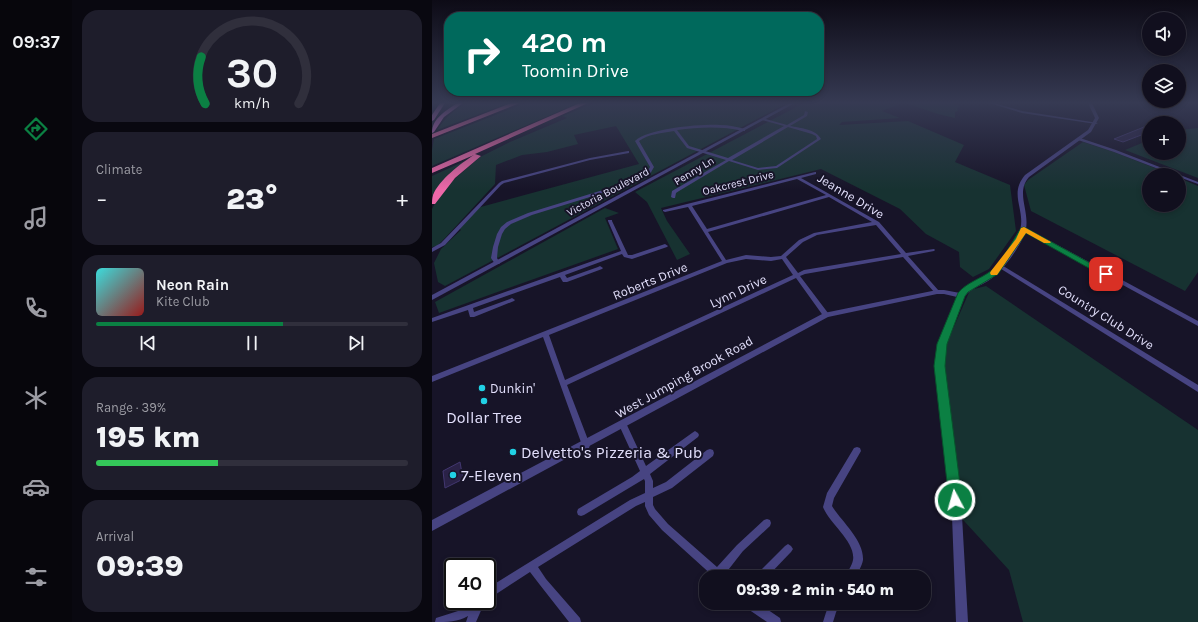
<!DOCTYPE html>
<html lang="en">
<head>
<meta charset="utf-8">
<style>
  body { margin:0; font-family:Karla,sans-serif; background:#1e1d2b; color:#f1f3f6; height:100vh; display:flex; flex-direction:column; font-size:15px; white-space:nowrap }
  * { box-sizing:border-box; margin:0 }
  p { font-size:13px; color:#9c9ca4 }
  .icon { flex:none; width:22px; height:22px; fill:none; stroke:currentColor; stroke-width:2; stroke-linecap:round; stroke-linejoin:round }
  .map { position:relative; flex:1; overflow:hidden }
  .drawer { display:flex; flex-direction:column; gap:10px; padding:10px; background:#090810; width:360px }
  .drawer>* { flex:none }
  .banner { position:absolute; left:12px; top:12px; width:380px; height:84px; border-radius:16px; box-shadow:0 2px 6px #0003,0 0 0 1px #302f3c; background:#00695c; color:#fff; overflow:hidden }
  .fabs { position:absolute; left:710px; top:12px; display:grid; gap:8px }
  .fabs a { display:grid; place-items:center; width:44px; height:44px; border-radius:50%; background:#110f1e; box-shadow:0 2px 6px #0003,0 0 0 1px #302f3c; font-size:20px }
  .speed { position:absolute; left:12px; top:558px; display:flex; gap:8px; font-size:20px; font-weight:700; text-align:center }
  .speed>* { display:grid; place-content:center; width:52px; height:52px; border-radius:50%; background:#110f1e; box-shadow:0 2px 6px #0003,0 0 0 1px #302f3c; line-height:1 }
  .speed .limit { border:2px solid #111; border-radius:6px; background:#fff; color:#111 }
  .pin { position:absolute; display:grid; place-items:center; width:34px; height:34px; color:#fff; margin:-17px; border-radius:8px; box-shadow:0 2px 6px #0006 }
  .me { position:absolute; width:44px; margin:-22px; rotate:354deg; stroke-linejoin:round; filter:drop-shadow(0 0 3px #0008) }
  .turn { display:flex; align-items:center; gap:14px; height:84px; padding:0 12px; font-size:18px }
  .turn .icon { width:52px; height:52px; stroke-width:2.5 }
  .turn b { display:block; font-size:28px; line-height:34px }
  .big { font-size:30px; font-weight:800; line-height:1.1 }
  .drawer .widget { flex:1; display:flex; flex-direction:column; justify-content:center; gap:6px; min-width:0; padding:0 14px; border-radius:16px; background:#1e1d2b }
  .drawer .dial { align-items:center; gap:0 }
  .dial svg { height:104px; overflow:visible; fill:none; stroke:#302f3c; stroke-width:7; stroke-linecap:round; text-anchor:middle }
  .dial text { fill:#f1f3f6; stroke:none }
  .song { display:flex; align-items:center; gap:12px }
  .cover { width:48px; height:48px; border-radius:6px; background:linear-gradient(135deg,hsl(180 70% 55%),hsl(0 70% 35%)) }
  .played { height:4px; border-radius:2px; background:linear-gradient(90deg,#0b8043 60%,#302f3c 60%) }
  .keys { display:flex; justify-content:space-around; direction:ltr }
  .heat { display:flex; justify-content:space-between; align-items:center; font-size:22px; direction:ltr }
  .charge { height:6px; border-radius:3px; background:linear-gradient(90deg,#34c759 39%,#302f3c 0) }
  .trip { position:absolute; left:267px; top:570px; width:232px; height:40px; border-radius:16px; background:#110f1e; box-shadow:0 2px 6px #0003,0 0 0 1px #302f3c; font-weight:800; line-height:40px; text-align:center }
  main { display:flex; flex:1; min-height:0 }
  .tab-bar { display:flex; flex-direction:column; width:72px; justify-content:space-around; align-items:center; background:#07060c; color:#9c9ca4 }
  .tab-bar .icon { width:28px; height:28px }
  .tab-bar .active { color:#0b8043 }
  .tab-bar b { font-size:18px; color:#f1f3f6 }
  .map>svg:first-child { display:block }
  .green { fill:#173231 }
  .building { fill:#2a2247; stroke:#423770 }
  .lines { fill:none; stroke-linecap:round; stroke-linejoin:round }
  .minor { fill:#474482; fill-rule:evenodd }
  .tertiary { fill:#474482; fill-rule:evenodd }
  .trunk { fill:#d66ecb; fill-rule:evenodd }
  .motorway { fill:#ed68a8; fill-rule:evenodd }
  .route { fill:#0b8043; stroke:#07532c }
  .slow { fill:#f59e0b }
  .poi-dot { fill:#21d1e5; stroke:#171428; stroke-width:1.5 }
  .labels { text-anchor:middle; dominant-baseline:central; stroke-width:4; stroke-linejoin:round; paint-order:stroke }
  .far-street-label { font-size:11px; fill:#e2dffb; stroke:#171428 }
  .street-label { font-size:13px; fill:#e2dffb; stroke:#171428 }
  .poi-label { font-size:13px; fill:#e2dffb; stroke:#171428; text-anchor:start }
  .near-poi-label { font-size:16px; fill:#e2dffb; stroke:#171428; text-anchor:start }
</style>
</head>
<body>
<main>
<nav class="tab-bar">
<b>09:37</b>
<svg class="icon active" aria-label="directions" viewBox="0 0 24 24"><path d="M12 3l9 9-9 9-9-9zM9 14v-3h6M13 9l2 2-2 2"/></svg>
<svg class="icon" aria-label="music" viewBox="0 0 24 24"><path d="M9 18V5l10-2v13"/><circle cx="6" cy="18" r="3"/><circle cx="16" cy="16" r="3"/></svg>
<svg class="icon" aria-label="phone" viewBox="0 0 24 24"><path d="M5 4h4l2 5-3 2q2 4 5 5l2-3 5 2v4C11 20 4 13 5 4z"/></svg>
<svg class="icon" aria-label="climate" viewBox="0 0 24 24"><path d="M12 3v18M4 7l16 10M4 17L20 7"/></svg>
<svg class="icon" aria-label="car" viewBox="0 0 24 24"><path d="M5 17H2v-5l4-1 3-4h7l3 4 3 1v5h-3M9 17h6M6 11h13"/><circle cx="7" cy="17" r="2"/><circle cx="17" cy="17" r="2"/></svg>
<svg class="icon" aria-label="filters" viewBox="0 0 24 24"><path d="M4 7h16M4 17h16"/><circle cx="9" cy="7" r="2"/><circle cx="15" cy="17" r="2"/></svg>
</nav>
<section class="drawer">
<div class="widget dial"><svg viewBox="0 0 100 80">
<path d="M14 69A42 42 0 1 1 86 69"/>
<path d="M14 69A42 42 0 0 1 11 33" stroke="#0b8043"/>
<text x="50" y="56" font-size="32" font-weight="700">30</text>
<text x="50" y="72" font-size="11">km/h</text>
</svg></div>
<div class="widget"><p>Climate</p>
<div class="heat"><a>−</a><b class="big">23°</b><a>+</a></div>
</div>
<div class="widget">
<div class="song"><i class="cover"></i><div><b>Neon Rain</b><p>Kite Club</p></div></div>
<div class="played"></div>
<div class="keys"><svg class="icon" aria-label="previous" viewBox="0 0 24 24"><path d="M18 5L8 12l10 7zM5 5v14"/></svg><svg class="icon" aria-label="pause" viewBox="0 0 24 24"><path d="M8 5v14M16 5v14"/></svg><svg class="icon" aria-label="next" viewBox="0 0 24 24"><path d="M6 5l10 7-10 7zM19 5v14"/></svg></div>
</div>
<div class="widget"><p>Range · 39%</p><b class="big">195 km</b><div class="charge"></div></div>
<div class="widget"><p>Arrival</p><b class="big">09:39</b></div>
</section>
<div class="map">
<svg width="766" height="622" viewBox="0 0 766 622">
  <rect width="100%" height="100%" fill="#171428"/>
  <g class="green">
    <path d="M 34,103 L 76,103 L 5,130 C 13,118 21,111 34,103 Z"/>
    <path d="M 94,103 L 146,103 L 0,166 L 0,150 L 2,139 Z"/>
    <path d="M 162,103 L 355,103 L 13,286 L 6,282 L 2,263 L 9,249 L 29,230 L 27,228 L 45,208 L 207,164 L 184,126 L 142,135 L 146,144 L 115,152 L 90,155 L 64,165 L 63,184 L 14,237 L 5,246 L 0,247 L 0,209 L 5,199 L 19,182 L 48,157 L 78,142 L 135,118 L 131,116 Z"/>
    <path d="M 372,103 L 449,103 L 465,105 L 450,111 L 468,118 L 410,122 L 407,125 L 476,121 L 532,145 L 523,162 L 578,185 L 584,231 L 557,269 L 541,277 L 528,267 L 527,252 L 494,234 L 468,209 L 389,169 L 229,208 L 235,221 L 258,254 L 245,260 L 215,202 L 203,192 Z"/>
    <path d="M 474,103 L 522,103 L 527,106 L 525,108 L 526,111 L 523,112 L 523,118 L 506,114 Z"/>
    <path d="M 766,128 L 766,178 L 693,150 L 717,140 L 717,153 L 747,153 L 747,130 Z"/>
    <path d="M 651,142 L 682,152 L 741,175 L 717,175 L 717,205 L 747,205 L 747,178 L 766,186 L 766,272 L 753,291 L 599,211 L 592,185 L 596,180 Z"/>
    <path d="M 35,160 L 16,175 L 0,196 L 0,176 Z"/>
    <path d="M 173,208 L 187,213 L 173,218 L 186,249 L 7,313 L 3,302 Z"/>
    <path d="M 554,286 L 766,430 L 766,622 L 591,622 L 577,570 L 522,510 L 508,359 L 538,290 Z"/>
  </g>
  <g class="building">
    <path d="M 717,125 L 717,132 L 691,142 L 682,139 Z"/>
    <path d="M 28,462 L 31,479 L 13,488 L 11,471 Z"/>
  </g>
  <g class="lines">
    <g class="minor">
      <path d="M 557,103 L 562,103 L 590,111 L 666,123 L 664,124 L 590,113 Z"/>
      <path d="M 373,111 L 376,112 L 375,116 L 358,126 C 368,128 384,129 389,139 L 345,168 L 326,170 L 297,161 L 247,191 L 244,193 L 243,198 L 241,198 L 239,197 L 240,191 L 294,160 L 255,148 L 242,131 C 230,133 216,134 207,141 L 222,167 L 218,174 L 197,184 L 174,192 L 100,215 L 79,224 L 73,229 L 70,234 L 66,247 L 65,258 L 68,263 L 67,264 L 63,264 L 59,258 L 61,247 L 65,234 L 69,227 L 75,222 L 96,213 L 171,190 L 194,182 L 215,172 L 218,167 L 203,141 C 217,128 269,124 288,125 C 297,125 305,127 313,129 L 313,131 L 312,131 C 290,126 267,127 245,130 L 257,146 L 296,158 L 352,126 L 330,120 L 330,118 L 355,125 L 372,115 ZM 356,127 L 380,134 L 384,136 L 385,139 L 344,166 L 326,168 L 300,160 Z"/>
      <path d="M 646,138 L 648,138 L 684,150 L 766,182 L 766,184 L 747,177 L 747,175 L 742,175 L 682,152 L 646,140 Z"/>
      <path d="M 196,151 L 197,151 L 197,153 L 158,160 L 72,183 L 69,185 L 13,245 L 0,252 L 0,248 L 9,243 L 67,183 L 70,181 L 158,158 Z"/>
      <path d="M 383,172 L 384,172 L 384,174 L 369,178 L 447,222 L 474,253 L 502,249 L 503,250 L 502,251 L 476,256 L 507,291 L 508,292 L 507,293 L 503,293 L 471,257 L 373,274 L 368,276 L 396,313 L 397,315 L 396,317 L 392,317 L 364,278 L 135,385 L 158,445 L 157,448 L 154,449 L 151,448 L 150,445 L 111,337 L 0,382 L 0,376 L 290,261 L 256,207 L 233,212 L 231,211 L 231,210 ZM 365,179 L 394,195 L 275,229 L 260,206 ZM 397,197 L 440,222 L 382,233 L 367,240 L 349,256 L 339,257 L 314,255 L 294,260 L 276,232 ZM 444,225 L 469,254 L 372,270 L 366,273 L 354,257 L 371,242 L 385,235 ZM 314,259 L 339,261 L 350,259 L 361,275 L 133,380 L 117,335 L 295,263 Z"/>
      <path d="M 176,220 L 180,220 L 180,221 L 196,255 L 200,255 L 233,244 L 236,246 L 235,247 L 200,259 L 192,257 L 190,254 L 133,275 L 135,278 L 166,267 L 168,266 L 171,268 L 170,269 L 135,282 L 131,282 L 128,277 L 41,308 L 42,312 L 78,299 L 80,298 L 83,300 L 82,301 L 42,317 L 38,317 L 36,310 L 0,322 L 0,318 L 189,251 L 176,221 Z"/>
      <path d="M 590,228 L 594,228 L 766,321 L 766,326 L 590,230 Z"/>
      <path d="M 568,264 L 766,385 L 766,392 L 566,267 L 565,266 Z"/>
      <path d="M 191,422 L 194,423 L 214,466 L 260,433 L 263,431 L 266,433 L 267,435 L 266,437 L 218,474 L 221,481 L 221,488 L 234,482 L 275,450 L 278,449 L 281,450 L 282,453 L 281,456 L 240,488 L 221,497 L 221,505 L 223,509 L 236,524 L 285,567 L 305,545 L 332,520 L 335,519 L 338,520 L 339,523 L 338,526 L 311,551 L 293,574 L 294,577 L 282,577 L 230,530 L 217,515 L 213,506 L 213,502 L 204,506 L 106,567 L 114,579 L 148,618 L 149,622 L 137,622 L 108,585 L 98,572 L 55,600 L 55,589 L 64,583 L 198,500 L 213,493 L 213,481 L 212,479 L 152,515 L 149,516 L 146,515 L 145,512 L 146,509 L 200,477 L 208,471 L 187,425 L 188,423 Z"/>
      <path d="M 425,447 L 428,448 L 429,451 L 402,498 L 400,506 C 409,521 432,540 431,560 C 430,566 426,572 423,577 L 413,577 C 415,572 420,566 421,560 C 424,542 397,523 391,507 L 395,493 L 422,448 Z"/>
      <path d="M 356,544 L 359,546 L 361,549 L 359,552 L 335,577 L 323,577 L 325,574 L 353,546 Z"/>
      <path d="M 40,601 L 54,601 L 53,605 L 51,606 L 44,622 L 34,622 L 36,616 C 26,622 15,622 3,622 L 4,618 L 26,611 Z"/>
      <path d="M 312,603 L 326,603 L 348,618 L 349,622 L 335,622 L 313,607 Z"/>
      <path d="M 397,603 L 407,603 L 401,622 L 391,622 Z"/>
    </g>
    <g class="tertiary">
      <path d="M 358,103 L 363,103 L 0,300 L 0,295 Z"/>
      <path d="M 656,103 L 660,103 L 667,118 L 659,132 L 597,177 C 582,194 601,214 592,236 C 584,252 571,271 556,281 C 548,286 538,289 533,296 C 529,302 515,337 514,345 C 512,351 513,359 512,366 L 530,516 L 536,622 L 524,622 L 520,516 L 504,366 L 506,344 L 525,297 L 512,294 L 505,294 L 396,317 L 0,531 L 0,520 L 392,313 L 505,290 L 512,290 L 528,293 C 534,286 543,283 550,278 C 565,269 578,252 586,236 C 597,212 575,196 593,175 L 656,130 L 663,118 Z"/>
    </g>
    <g class="trunk">
      <path d="M 8,103 L 13,103 L 2,120 L 0,121 L 0,115 Z"/>
      <path d="M 25,103 L 31,103 L 12,117 L 2,132 L 0,133 C 0,118 14,111 25,103 Z"/>
    </g>
    <g class="motorway">
      <path d="M 79,103 L 88,103 L 0,138 L 0,134 Z"/>
      <path d="M 148,103 L 156,103 L 43,154 L 49,156 L 23,178 L 3,204 L 0,204 C 0,202 0,198 1,195 C 7,180 29,163 42,155 L 0,173 L 0,168 Z"/>
    </g>
  </g>
  <linearGradient id="sky" x2="0" y2="1"><stop stop-color="#0d0b16"/><stop offset="0.54" stop-color="#363a53"/><stop offset="1" stop-color="#363a53" stop-opacity="0"/></linearGradient>
  <rect width="766" height="190" fill="url(#sky)"/>
  <path class="route" d="M 592,227 L 678,274 L 677,276 L 671,276 L 594,233 L 566,274 L 536,292 L 533,296 L 515,344 L 513,366 L 530,500 L 528,505 L 523,506 L 519,505 L 517,500 L 502,366 L 505,344 L 526,293 C 534,283 548,279 559,271 C 569,263 582,239 589,228 Z"/>
  <path class="slow" d="M 592,227 L 619,242 L 618,243 L 612,243 L 594,233 L 565,275 L 559,275 L 558,273 L 559,271 L 584,239 L 589,228 Z"/>
  <g class="poi-dot">
    <circle cx="50" cy="388" r="4"/>
    <circle cx="52" cy="401" r="4"/>
    <circle cx="81" cy="452" r="4"/>
    <circle cx="21" cy="475" r="4"/>
  </g>
  <g class="labels">
    <g class="far-street-label">
      <text transform="translate(262 171) rotate(-31)">Penny Ln</text>
      <text transform="translate(306 183) rotate(-14)">Oakcrest Drive</text>
      <text transform="translate(176 192) rotate(-28)">Victoria Boulevard</text>
    </g>
    <g class="street-label">
      <text transform="translate(419 196) rotate(31)">Jeanne Drive</text>
      <text transform="translate(218 281) rotate(-22)">Roberts Drive</text>
      <text transform="translate(306 291) rotate(-25)">Lynn Drive</text>
      <text transform="translate(674 317) rotate(32)">Country Club Drive</text>
      <text transform="translate(252 377) rotate(-29)">West Jumping Brook Road</text>
    </g>
    <g class="poi-label">
      <text x="58" y="388">Dunkin'</text>
    </g>
    <g class="near-poi-label">
      <text x="52" y="417" text-anchor="middle">Dollar Tree</text>
      <text x="89" y="452">Delvetto's Pizzeria &amp; Pub</text>
      <text x="29" y="475">7-Eleven</text>
    </g>
  </g>
</svg>
<div class="fabs">
<a><svg class="icon" aria-label="sound" viewBox="0 0 24 24"><path d="M4 9h4l5-4v14l-5-4H4zM17 9q2 3 0 6"/></svg></a>
<a><svg class="icon" aria-label="layers" viewBox="0 0 24 24"><path d="M12 4l9 5-9 5-9-5zM3 14l9 5 9-5"/></svg></a>
<a>+</a>
<a>−</a>
</div>
<div class="speed"><div class="limit">40</div></div>
<div class="pin" style="left:674px;top:274px;background:#d93025"><svg class="icon" aria-label="arrive" viewBox="0 0 24 24"><path d="M6 21V4h12l-3 4 3 4H6"/></svg></div>
<svg class="me" style="left:523px;top:500px" viewBox="-20 -20 40 40"><circle r="17" fill="#0b8043" stroke="#fff" stroke-width="3"/><path d="M0-11L8 9 0 5-8 9z" fill="#fff"/></svg>
<div class="trip">09:39 · 2 min · 540 m</div>
<div class="banner">
<div class="turn"><svg class="icon" aria-label="right" viewBox="0 0 24 24"><path d="M7 20v-9h11M14 6l5 5-5 5"/></svg><div><b>420 m</b>Toomin Drive</div></div>
</div>
</div>
</main>
</body>
</html>
